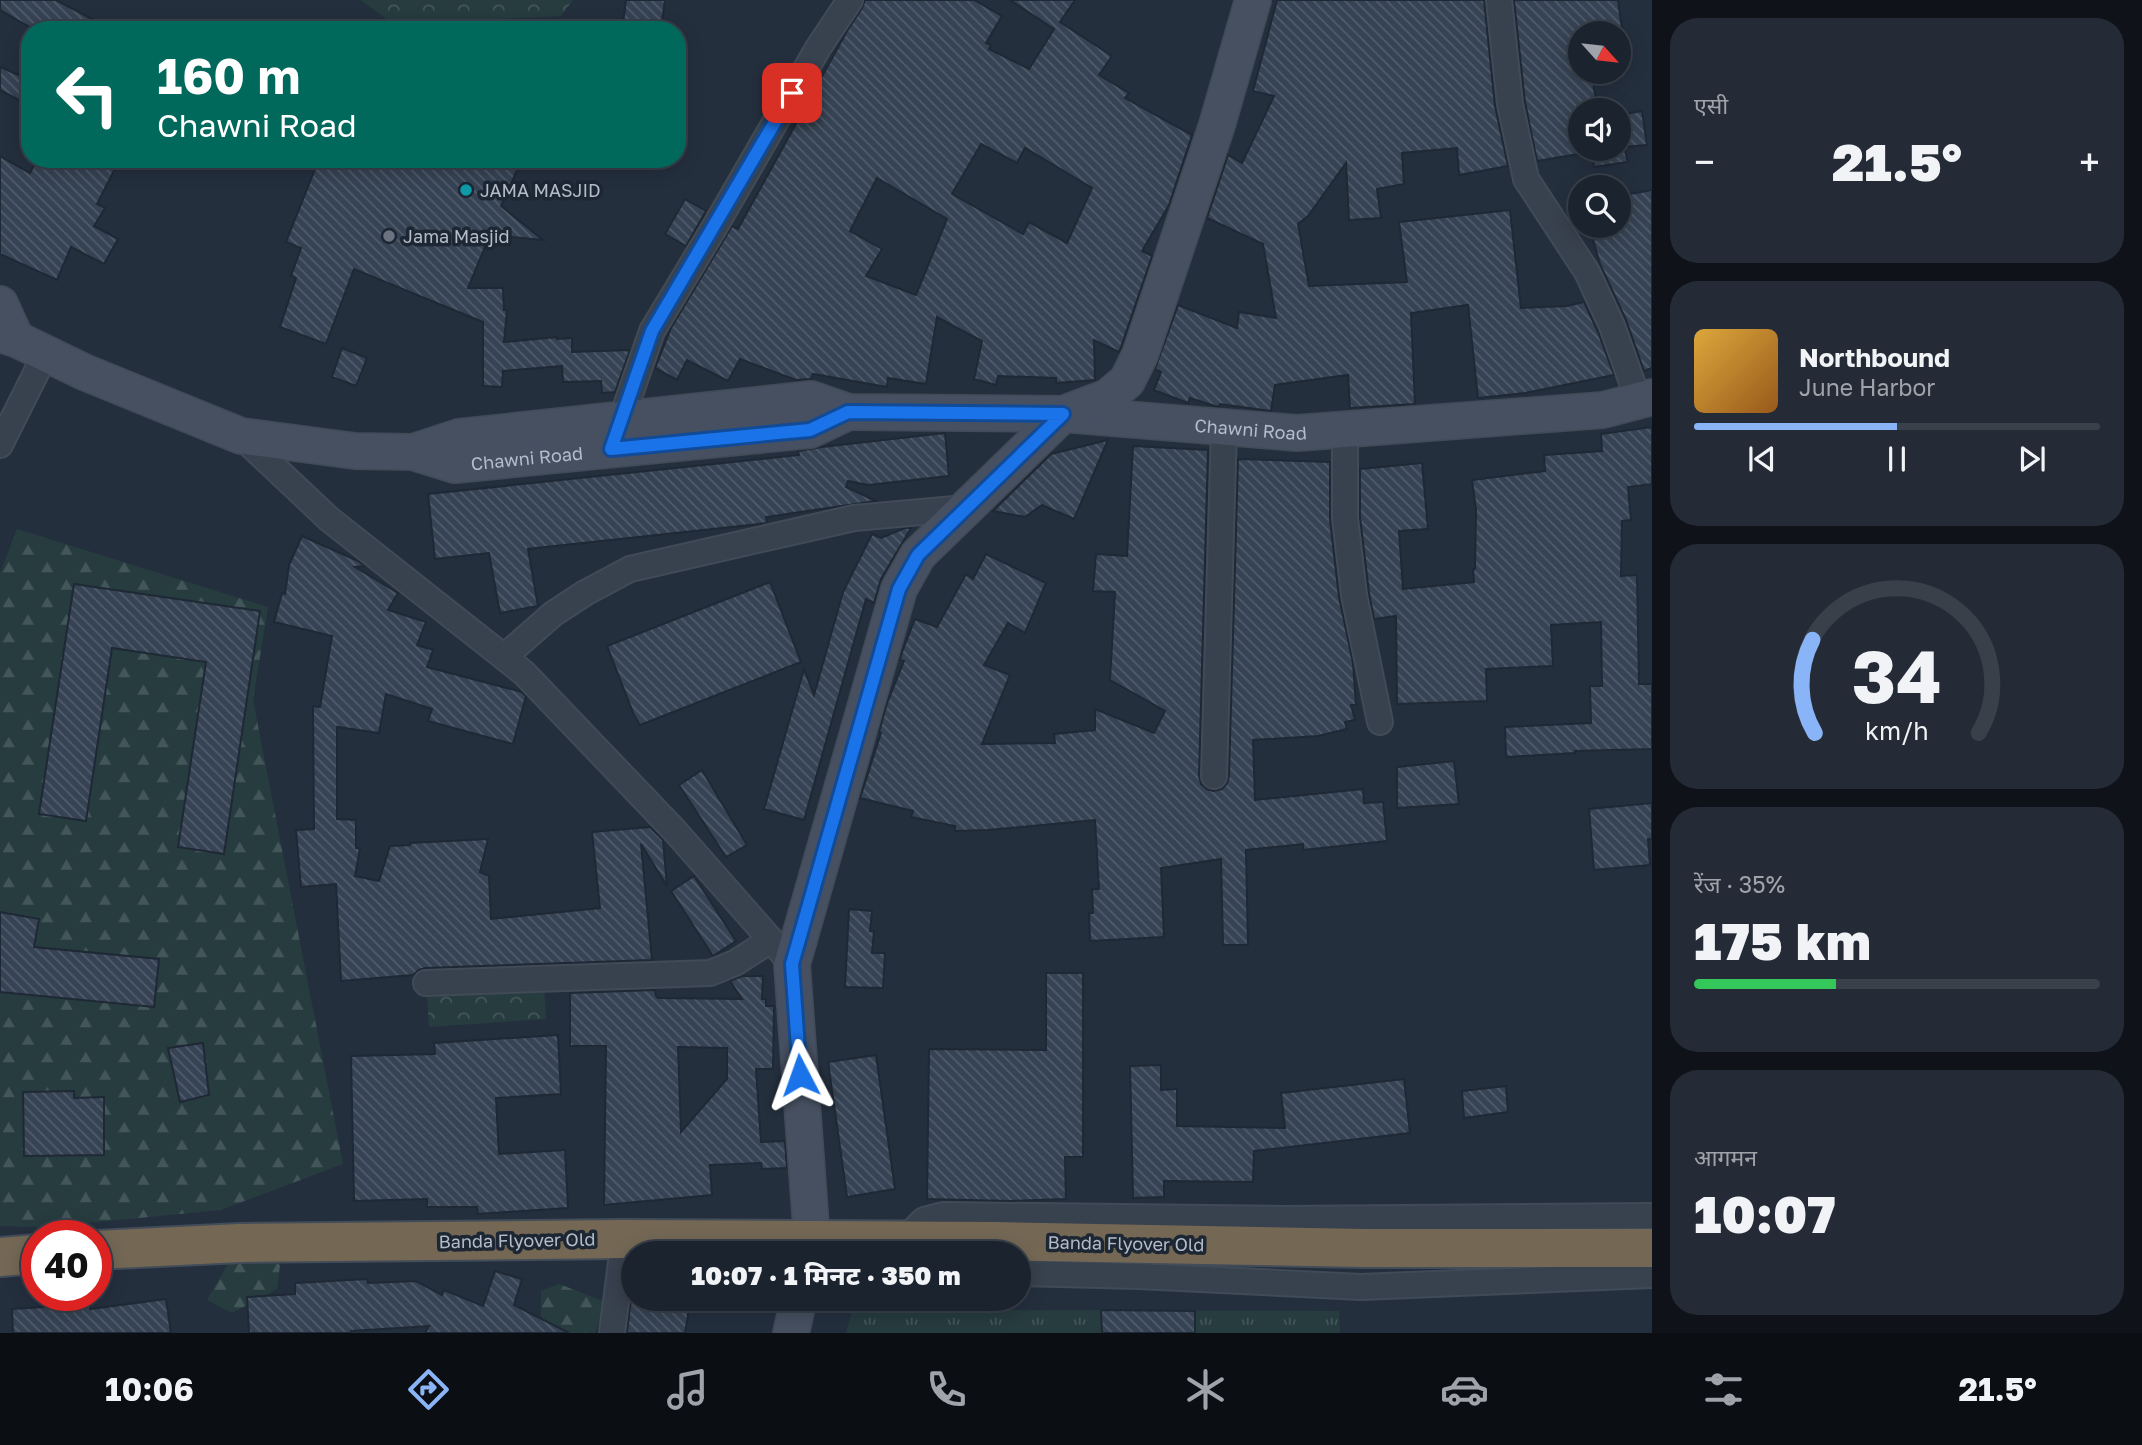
<!DOCTYPE html>
<html lang="hi">
<head>
<meta charset="utf-8">
<style>
  body { margin:0; font-family:"Golos Text","Noto Sans Devanagari",sans-serif; background:#242b36; color:#f1f3f6; height:100vh; display:flex; flex-direction:column; font-size:26px; white-space:nowrap }
  * { box-sizing:border-box; margin:0 }
  p { font-size:23px; color:#a0a4aa }
  .icon { flex:none; width:38px; height:38px; fill:none; stroke:currentColor; stroke-width:2; stroke-linecap:round; stroke-linejoin:round }
  .map { position:relative; flex:1; overflow:hidden }
  .drawer { display:flex; flex-direction:column; gap:18px; padding:18px; background:#0f1319; width:490px }
  .drawer>* { flex:none }
  .guide { position:absolute; left:21px; top:21px; width:665px; height:147px; border-radius:28px; box-shadow:0 4px 18px #0003,0 0 0 2px #39404a; background:#00695c; color:#fff; overflow:hidden }
  .needle { width:46px; rotate:117deg }
  .fabs { position:absolute; left:1568px; top:21px; display:grid; gap:14px }
  .fabs a { display:grid; place-items:center; width:63px; height:63px; border-radius:50%; background:#1b232e; box-shadow:0 4px 18px #0003,0 0 0 2px #39404a; font-size:35px }
  .speed { position:absolute; left:21px; top:1220px; display:flex; gap:14px; font-size:35px; font-weight:700; text-align:center }
  .speed>* { display:grid; place-content:center; width:91px; height:91px; border-radius:50%; background:#1b232e; box-shadow:0 4px 18px #0003,0 0 0 2px #39404a; line-height:1 }
  .speed .limit { border:10px solid #d22; background:#fff; color:#111 }
  .pin { position:absolute; display:grid; place-items:center; width:60px; height:60px; color:#fff; margin:-30px; border-radius:14px; box-shadow:0 4px 10px #0006 }
  .me { position:absolute; width:77px; margin:-38px; rotate:356deg; stroke-linejoin:round; filter:drop-shadow(0 0 5px #0008) }
  .turn { display:flex; align-items:center; gap:24px; height:147px; padding:0 21px; font-size:32px }
  .turn .icon { width:91px; height:91px; stroke-width:2.5 }
  .turn b { display:block; font-size:49px; line-height:60px }
  .big { font-size:52px; font-weight:800; line-height:1.1 }
  .drawer .card { flex:1; display:flex; flex-direction:column; justify-content:center; gap:10px; min-width:0; padding:0 24px; border-radius:28px; background:#242b36 }
  .drawer .dial { align-items:center; gap:0 }
  .dial svg { height:182px; overflow:visible; fill:none; stroke:#39404a; stroke-width:7; stroke-linecap:round; text-anchor:middle }
  .dial text { fill:#f1f3f6; stroke:none }
  .song { display:flex; align-items:center; gap:21px }
  .cover { width:84px; height:84px; border-radius:10px; background:linear-gradient(135deg,hsl(40 70% 55%),hsl(30 70% 35%)) }
  .played { height:7px; border-radius:4px; background:linear-gradient(90deg,#8ab4f8 50%,#39404a 50%) }
  .keys { display:flex; justify-content:space-around; direction:ltr }
  .heat { display:flex; justify-content:space-between; align-items:center; font-size:38px; direction:ltr }
  .charge { height:10px; border-radius:5px; background:linear-gradient(90deg,#34c759 35%,#39404a 0) }
  .trip { position:absolute; left:621px; top:1241px; width:410px; height:70px; border-radius:35px; background:#1b232e; box-shadow:0 4px 18px #0003,0 0 0 2px #39404a; font-weight:800; line-height:70px; text-align:center }
  .tabs { display:flex; height:112px; justify-content:space-around; align-items:center; background:#0b0e12; color:#a0a4aa }
  .tabs .icon { width:49px; height:49px }
  .tabs .on { color:#8ab4f8 }
  .tabs b { font-size:32px; color:#f1f3f6 }
  main { display:flex; flex:1; min-height:0 }
  .map>svg:first-child { display:block }
  .grass { fill:url(#grass-tufts) }
  .forest { fill:url(#forest-firs) }
  .park { fill:url(#park-crowns) }
  .building { fill:url(#building-back-hatch); stroke:#1f2835; stroke-width:2; fill-rule:evenodd }
  .lines { fill:none; stroke-linecap:round; stroke-linejoin:round }
  .street-casing { stroke:#414a57; stroke-width:28 }
  .secondary-casing { stroke:#414a57; stroke-width:38 }
  .highway-casing { stroke:#434c59; stroke-width:42 }
  .street { stroke:#38414e; stroke-width:24 }
  .secondary { stroke:#465061; stroke-width:35 }
  .highway { stroke:#746855; stroke-width:38 }
  .route-casing { stroke:#114b97; stroke-width:18 }
  .route { stroke:#1a73e8; stroke-width:12 }
  .culture-dot { fill:#0f9aa8; stroke:#1d2633; stroke-width:2.5 }
  .worship-dot { fill:#6b7280; stroke:#1d2633; stroke-width:2.5 }
  .labels { text-anchor:middle; dominant-baseline:central; stroke-width:7; stroke-linejoin:round; paint-order:stroke }
  .poi-label { font-size:18px; fill:#b4bcc9; stroke:#1d2633; text-anchor:start }
  .street-label { font-size:18px; fill:#b4bcc9; stroke:#1d2633 }
</style>
</head>
<body>
<main>
<div class="map">
<svg width="1652" height="1333" viewBox="0 0 1652 1333">
  <defs>
    <pattern id="grass-tufts" width="24" height="20" patternUnits="userSpaceOnUse" patternTransform="scale(1.75)"><rect width="24" height="20" fill="#263c3f"/><path d="M3 7l-1-3M5 7V3M7 7l1-3M15 17l-1-3M17 17v-4M19 17l1-3" fill="none" stroke="#435659"/></pattern>
    <pattern id="forest-firs" width="22" height="20" patternUnits="userSpaceOnUse" patternTransform="scale(1.75)"><rect width="22" height="20" fill="#263c3f"/><path d="M5 1l3.5 6h-7zM16 11l3.5 6h-7z" fill="#435659"/></pattern>
    <pattern id="park-crowns" width="20" height="18" patternUnits="userSpaceOnUse" patternTransform="scale(1.75)"><rect width="20" height="18" fill="#263c3f"/><path d="M2 6a3 3 0 1 1 6 0M12 15a3 3 0 1 1 6 0" fill="none" stroke="#435659"/></pattern>
    <pattern id="building-back-hatch" width="6" height="6" patternUnits="userSpaceOnUse" patternTransform="scale(1.75)"><rect width="6" height="6" fill="#364354"/><path d="M-1 5l2 2M0 0l6 6M5-1l2 2" fill="none" stroke="#515c6b"/></pattern>
  </defs>
  <rect width="100%" height="100%" fill="#242f3e"/>
  <path class="grass" d="M 852,1310 L 1339,1311 L 1340,1333 L 846,1333 Z"/>
  <g class="forest">
    <path d="M 17,529 L 268,607 L 253,700 L 343,1164 L 221,1210 L 46,1227 L 0,1226 L 0,573 Z"/>
    <path d="M 240,1243 L 280,1265 L 277,1289 L 232,1313 L 207,1300 Z"/>
    <path d="M 559,1284 L 608,1303 L 595,1333 L 556,1333 L 541,1317 L 541,1291 Z"/>
  </g>
  <g class="park">
    <path d="M 361,0 L 573,0 L 561,16 L 393,24 Z"/>
    <path d="M 544,986 L 546,1019 L 429,1027 L 427,995 Z"/>
  </g>
  <g class="building">
    <path d="M 0,0 L 56,0 L 113,30 L 35,30 L 0,10 Z"/>
    <path d="M 626,0 L 665,0 L 661,30 L 622,30 Z"/>
    <path d="M 865,0 L 974,0 L 1002,16 L 986,43 L 991,45 L 989,49 L 1029,69 L 1054,29 L 1010,0 L 1075,0 L 1060,22 L 1112,56 L 1099,75 L 1129,93 L 1125,98 L 1192,135 L 1169,205 L 1142,251 L 1152,256 L 1121,347 L 1119,352 L 1094,340 L 1095,380 L 1056,383 L 1056,378 L 998,376 L 996,385 L 974,379 L 982,341 L 937,317 L 926,384 L 888,378 L 887,387 L 813,374 L 811,379 L 796,380 L 740,359 L 728,381 L 687,360 L 677,380 L 655,368 L 671,328 L 732,226 L 738,229 L 847,31 L 862,8 ZM 981,144 L 1017,163 L 1025,148 L 1092,188 L 1067,243 L 1029,222 L 1023,234 L 952,194 ZM 877,178 L 947,219 L 916,295 L 866,276 L 882,249 L 850,231 Z"/>
    <path d="M 1277,0 L 1484,0 L 1495,106 L 1508,166 L 1459,175 L 1457,148 L 1402,153 L 1404,184 L 1377,189 L 1381,218 L 1349,220 L 1346,163 L 1308,216 L 1298,224 L 1309,286 L 1407,282 L 1399,222 L 1510,210 L 1521,308 L 1567,306 L 1584,302 L 1598,332 L 1614,375 L 1525,393 L 1478,398 L 1468,305 L 1411,313 L 1415,404 L 1350,408 L 1348,375 L 1275,385 L 1271,411 L 1220,404 L 1219,407 L 1215,406 L 1190,398 L 1188,403 L 1154,390 L 1161,372 L 1155,369 L 1178,305 L 1237,328 L 1239,312 L 1276,318 L 1263,244 L 1207,218 L 1228,155 L 1242,163 L 1274,96 L 1253,91 Z"/>
    <path d="M 1514,0 L 1618,0 L 1627,64 L 1619,65 L 1619,33 L 1580,33 L 1580,72 L 1591,72 L 1598,110 L 1580,110 L 1580,149 L 1619,149 L 1619,115 L 1642,111 L 1647,145 L 1624,147 L 1628,162 L 1594,167 L 1591,152 L 1537,161 L 1525,102 Z"/>
    <path d="M 0,67 L 30,80 L 30,106 L 0,90 Z"/>
    <path d="M 0,156 L 30,173 L 37,159 L 120,159 L 97,204 L 105,208 L 94,226 L 118,239 L 104,264 L 71,247 L 57,280 L 0,254 Z"/>
    <path d="M 319,159 L 522,159 L 501,206 L 543,240 L 490,235 L 468,288 L 503,288 L 504,310 L 507,310 L 504,342 L 557,337 L 557,339 L 572,338 L 572,352 L 630,350 L 615,392 L 602,393 L 601,381 L 563,382 L 562,366 L 503,371 L 502,387 L 483,386 L 483,322 L 354,269 L 326,344 L 280,327 L 296,278 L 291,276 L 301,248 L 286,242 Z"/>
    <path d="M 1652,190 L 1652,368 L 1644,371 L 1626,320 L 1600,264 L 1593,240 L 1619,232 L 1619,196 Z"/>
    <path d="M 685,199 L 706,211 L 686,246 L 665,234 Z"/>
    <path d="M 342,348 L 367,358 L 356,386 L 332,377 Z"/>
    <path d="M 1652,427 L 1652,484 L 1628,487 L 1631,520 L 1622,521 L 1621,576 L 1637,575 L 1639,684 L 1652,684 L 1652,749 L 1575,751 L 1575,753 L 1506,757 L 1505,727 L 1591,723 L 1590,686 L 1602,686 L 1601,622 L 1551,625 L 1553,666 L 1486,669 L 1487,701 L 1397,704 L 1396,616 L 1374,619 L 1369,593 L 1360,517 L 1360,469 L 1422,463 L 1428,529 L 1399,531 L 1403,589 L 1474,582 L 1473,569 L 1475,569 L 1476,510 L 1472,480 L 1545,471 L 1544,455 L 1602,451 L 1601,434 Z"/>
    <path d="M 945,433 L 949,476 L 868,485 L 848,481 L 846,487 L 876,501 L 766,517 L 767,523 L 759,524 L 528,549 L 538,606 L 500,613 L 489,553 L 435,559 L 428,494 L 799,455 L 798,451 L 822,447 Z"/>
    <path d="M 1108,440 L 1074,519 L 1042,505 L 1025,517 L 993,511 L 1051,454 Z"/>
    <path d="M 1133,446 L 1208,450 L 1199,776 L 1201,784 L 1207,789 L 1213,791 L 1222,789 L 1227,783 L 1229,776 L 1238,459 L 1330,462 L 1330,520 L 1339,597 L 1353,663 L 1356,705 L 1351,705 L 1355,720 L 1345,722 L 1347,729 L 1318,736 L 1253,740 L 1255,800 L 1363,789 L 1364,803 L 1383,802 L 1387,841 L 1303,850 L 1303,844 L 1246,850 L 1248,945 L 1223,945 L 1221,859 L 1161,868 L 1164,937 L 1090,941 L 1089,913 L 1093,913 L 1092,889 L 1099,889 L 1095,820 L 988,830 L 955,831 L 955,826 L 911,817 L 913,811 L 860,798 L 881,733 L 879,732 L 887,703 L 904,661 L 900,660 L 902,652 L 915,619 L 937,627 L 966,574 L 973,579 L 986,554 L 1046,583 L 1025,633 L 1008,623 L 984,665 L 1010,675 L 982,744 L 1055,743 L 1054,734 L 1095,730 L 1095,709 L 1154,733 L 1165,711 L 1110,680 L 1115,592 L 1093,591 L 1096,554 L 1127,556 Z"/>
    <path d="M 905,528 L 911,528 L 881,579 L 874,603 L 866,599 L 804,820 L 764,809 L 804,669 L 814,695 L 843,592 L 872,534 L 881,538 Z"/>
    <path d="M 302,536 L 358,561 L 365,566 L 355,567 L 398,593 L 388,610 L 426,622 L 417,645 L 433,650 L 427,667 L 522,692 L 526,696 L 513,744 L 428,721 L 432,709 L 386,694 L 379,733 L 337,727 L 337,819 L 356,820 L 356,848 L 360,848 L 355,876 L 379,881 L 390,846 L 410,845 L 410,843 L 488,839 L 480,872 L 489,876 L 491,919 L 600,908 L 592,832 L 650,827 L 663,840 L 667,886 L 641,844 L 652,960 L 425,968 L 419,970 L 413,975 L 341,981 L 336,884 L 301,887 L 296,830 L 314,829 L 313,706 L 320,707 L 332,636 L 274,622 L 282,593 L 285,594 L 289,565 Z"/>
    <path d="M 770,582 L 801,662 L 640,725 L 634,715 L 607,646 Z"/>
    <path d="M 74,584 L 260,611 L 224,854 L 178,847 L 206,662 L 112,648 L 86,821 L 39,814 Z"/>
    <path d="M 1454,761 L 1459,804 L 1397,808 L 1397,767 Z"/>
    <path d="M 702,770 L 747,845 L 726,857 L 679,785 Z"/>
    <path d="M 1652,803 L 1652,839 L 1648,839 L 1650,865 L 1594,870 L 1589,809 Z"/>
    <path d="M 694,876 L 736,941 L 713,956 L 671,891 Z"/>
    <path d="M 849,909 L 872,911 L 870,931 L 874,931 L 872,953 L 885,953 L 883,988 L 845,987 Z"/>
    <path d="M 0,912 L 39,919 L 34,947 L 159,959 L 154,1007 L 0,992 Z"/>
    <path d="M 1046,973 L 1083,973 L 1083,1157 L 1065,1157 L 1066,1199 L 1009,1201 L 927,1199 L 929,1049 L 1046,1050 Z"/>
    <path d="M 742,976 L 763,976 L 762,999 L 766,999 L 766,1006 L 774,1006 L 773,1069 L 756,1069 L 761,1142 L 785,1141 L 787,1168 L 762,1169 L 761,1163 L 710,1165 L 712,1195 L 604,1205 L 606,1046 L 570,1046 L 570,993 L 655,990 L 656,996 L 658,998 L 742,999 L 730,981 ZM 678,1047 L 727,1048 L 727,1079 L 681,1132 Z"/>
    <path d="M 558,1035 L 561,1094 L 496,1098 L 499,1154 L 565,1150 L 568,1208 L 478,1214 L 477,1207 L 427,1207 L 427,1199 L 354,1201 L 351,1056 L 435,1054 L 434,1043 Z"/>
    <path d="M 203,1043 L 209,1095 L 180,1102 L 168,1048 Z"/>
    <path d="M 876,1055 L 895,1189 L 847,1197 L 828,1062 Z"/>
    <path d="M 1161,1065 L 1161,1090 L 1177,1089 L 1177,1126 L 1285,1128 L 1281,1093 L 1404,1079 L 1410,1133 L 1254,1151 L 1253,1182 L 1164,1181 L 1164,1197 L 1133,1198 L 1130,1066 Z"/>
    <path d="M 1506,1086 L 1508,1112 L 1464,1118 L 1462,1091 Z"/>
    <path d="M 74,1091 L 74,1098 L 104,1097 L 104,1155 L 24,1156 L 23,1092 Z"/>
    <path d="M 495,1271 L 522,1279 L 514,1305 L 569,1333 L 425,1333 L 429,1326 L 351,1331 L 351,1333 L 249,1333 L 247,1297 L 295,1294 L 295,1283 L 367,1279 L 368,1283 L 416,1281 L 442,1295 L 444,1290 L 483,1306 Z"/>
    <path d="M 631,1298 L 691,1298 L 685,1333 L 627,1333 Z"/>
    <path d="M 166,1299 L 171,1333 L 13,1333 L 12,1309 L 90,1304 L 90,1309 Z"/>
    <path d="M 1101,1310 L 1195,1311 L 1195,1333 L 1102,1333 Z"/>
  </g>
  <g class="lines">
    <defs>
      <g id="street">
        <path d="M 1499,0 L 1510,104 L 1526,179 L 1587,272 L 1612,326 L 1639,402"/>
        <path d="M 1345,429 L 1345,518 L 1354,595 L 1380,722"/>
        <path d="M 617,432 L 652,331 L 714,228 L 818,48 L 850,0"/>
        <path d="M 241,436 L 329,519 L 524,673 L 675,831 L 792,964"/>
        <path d="M 0,445 L 46,353"/>
        <path d="M 504,657 L 553,614 L 585,593 L 630,569 L 854,518 L 966,508"/>
        <path d="M 1214,776 L 1224,427"/>
        <path d="M 426,983 L 710,973 L 735,963 L 771,940"/>
        <path d="M 908,1245 L 904,1240 L 924,1220 L 943,1215 L 1283,1219 L 1652,1216"/>
        <path d="M 1018,1273 L 1139,1276 L 1361,1287 L 1652,1275"/>
        <path d="M 612,1333 L 624,1239"/>
      </g>
      <g id="secondary">
        <path d="M 0,304 L 16,339"/>
        <path id="s1" d="M 0,334 L 16,339 L 84,372 L 241,436 L 355,451 L 413,452 L 455,465 L 810,430 L 848,412"/>
        <path id="s2" d="M 413,452 L 459,437 L 811,399 L 848,412 L 1063,414 L 1297,433 L 1603,410 L 1652,397"/>
        <path d="M 809,1253 L 812,1241 L 792,964 L 899,589 L 918,555 L 1063,414 L 1108,397 L 1127,381 L 1140,355 L 1217,125 L 1253,0"/>
        <path d="M 791,1333 L 799,1298"/>
      </g>
      <g id="highway">
        <path d="M 96,1250 L 240,1243 L 624,1239 L 994,1241 L 1365,1248 L 1652,1248"/>
        <path d="M 0,1257 L 37,1254"/>
      </g>
    </defs>
    <use href="#street" class="street-casing"/>
    <use href="#secondary" class="secondary-casing"/>
    <use href="#highway" class="highway-casing"/>
    <use href="#street" class="street"/>
    <use href="#secondary" class="secondary"/>
    <use href="#highway" class="highway"/>
  </g>
  <g class="lines">
    <defs>
      <path id="route" d="M 792,93 L 652,331 L 611,449 L 810,430 L 848,412 L 1063,414 L 918,555 L 899,589 L 792,964 L 800,1075"/>
    </defs>
    <use href="#route" class="route-casing"/>
    <use href="#route" class="route"/>
  </g>
  <circle class="culture-dot" cx="466" cy="190" r="7"/>
  <circle class="worship-dot" cx="389" cy="236" r="7"/>
  <g class="labels">
    <g class="poi-label">
      <text x="480" y="190">JAMA MASJID</text>
      <text x="403" y="236">Jama Masjid</text>
    </g>
    <g class="street-label">
      <text stroke="none"><textPath href="#s2" startOffset="845">Chawni Road</textPath></text>
      <text stroke="none"><textPath href="#s1" startOffset="551">Chawni Road</textPath></text>
      <text transform="translate(517 1240) rotate(-1)">Banda Flyover Old</text>
      <text transform="translate(1126 1243) rotate(1)">Banda Flyover Old</text>
    </g>
  </g>
</svg>
<div class="fabs">
<a><svg class="needle" viewBox="-14 -14 28 28"><path d="M0-13l5 13h-10z" fill="#e53935"/><path d="M0 13l5-13h-10z" fill="#a0a4aa"/></svg></a>
<a><svg class="icon" aria-label="sound" viewBox="0 0 24 24"><path d="M4 9h4l5-4v14l-5-4H4zM17 9q2 3 0 6"/></svg></a>
<a><svg class="icon" aria-label="search" viewBox="0 0 24 24"><circle cx="10" cy="10" r="6"/><path d="M15 15l6 6"/></svg></a>
</div>
<div class="speed"><div class="limit">40</div></div>
<div class="pin" style="left:792px;top:93px;background:#d93025"><svg class="icon" aria-label="arrive" viewBox="0 0 24 24"><path d="M6 21V4h12l-3 4 3 4H6"/></svg></div>
<svg class="me" style="left:800px;top:1075px" viewBox="-20 -20 40 40"><path d="M0-17L14 15 0 8-14 15z" fill="#1a73e8" stroke="#fff" stroke-width="4"/></svg>
<div class="trip">10:07 · 1 मिनट · 350 m</div>
<div class="guide">
<div class="turn"><svg class="icon" aria-label="left" viewBox="0 0 24 24"><path d="M17 20v-9H6M10 6l-5 5 5 5"/></svg><div><b>160 m</b>Chawni Road</div></div>
</div>
</div>
<section class="drawer">
<div class="card"><p>एसी</p>
<div class="heat"><a>−</a><b class="big">21.5°</b><a>+</a></div>
</div>
<div class="card">
<div class="song"><i class="cover"></i><div><b>Northbound</b><p>June Harbor</p></div></div>
<div class="played"></div>
<div class="keys"><svg class="icon" aria-label="previous" viewBox="0 0 24 24"><path d="M18 5L8 12l10 7zM5 5v14"/></svg><svg class="icon" aria-label="pause" viewBox="0 0 24 24"><path d="M8 5v14M16 5v14"/></svg><svg class="icon" aria-label="next" viewBox="0 0 24 24"><path d="M6 5l10 7-10 7zM19 5v14"/></svg></div>
</div>
<div class="card dial"><svg viewBox="0 0 100 80">
<path d="M14 69A42 42 0 1 1 86 69"/>
<path d="M14 69A42 42 0 0 1 13 28" stroke="#8ab4f8"/>
<text x="50" y="56" font-size="32" font-weight="700">34</text>
<text x="50" y="72" font-size="11">km/h</text>
</svg></div>
<div class="card"><p>रेंज · 35%</p><b class="big">175 km</b><div class="charge"></div></div>
<div class="card"><p>आगमन</p><b class="big">10:07</b></div>
</section>
</main>
<nav class="tabs">
<b>10:06</b>
<svg class="icon on" aria-label="directions" viewBox="0 0 24 24"><path d="M12 3l9 9-9 9-9-9zM9 14v-3h6M13 9l2 2-2 2"/></svg>
<svg class="icon" aria-label="music" viewBox="0 0 24 24"><path d="M9 18V5l10-2v13"/><circle cx="6" cy="18" r="3"/><circle cx="16" cy="16" r="3"/></svg>
<svg class="icon" aria-label="phone" viewBox="0 0 24 24"><path d="M5 4h4l2 5-3 2q2 4 5 5l2-3 5 2v4C11 20 4 13 5 4z"/></svg>
<svg class="icon" aria-label="climate" viewBox="0 0 24 24"><path d="M12 3v18M4 7l16 10M4 17L20 7"/></svg>
<svg class="icon" aria-label="car" viewBox="0 0 24 24"><path d="M5 17H2v-5l4-1 3-4h7l3 4 3 1v5h-3M9 17h6M6 11h13"/><circle cx="7" cy="17" r="2"/><circle cx="17" cy="17" r="2"/></svg>
<svg class="icon" aria-label="filters" viewBox="0 0 24 24"><path d="M4 7h16M4 17h16"/><circle cx="9" cy="7" r="2"/><circle cx="15" cy="17" r="2"/></svg>
<b>21.5°</b>
</nav>
</body>
</html>
